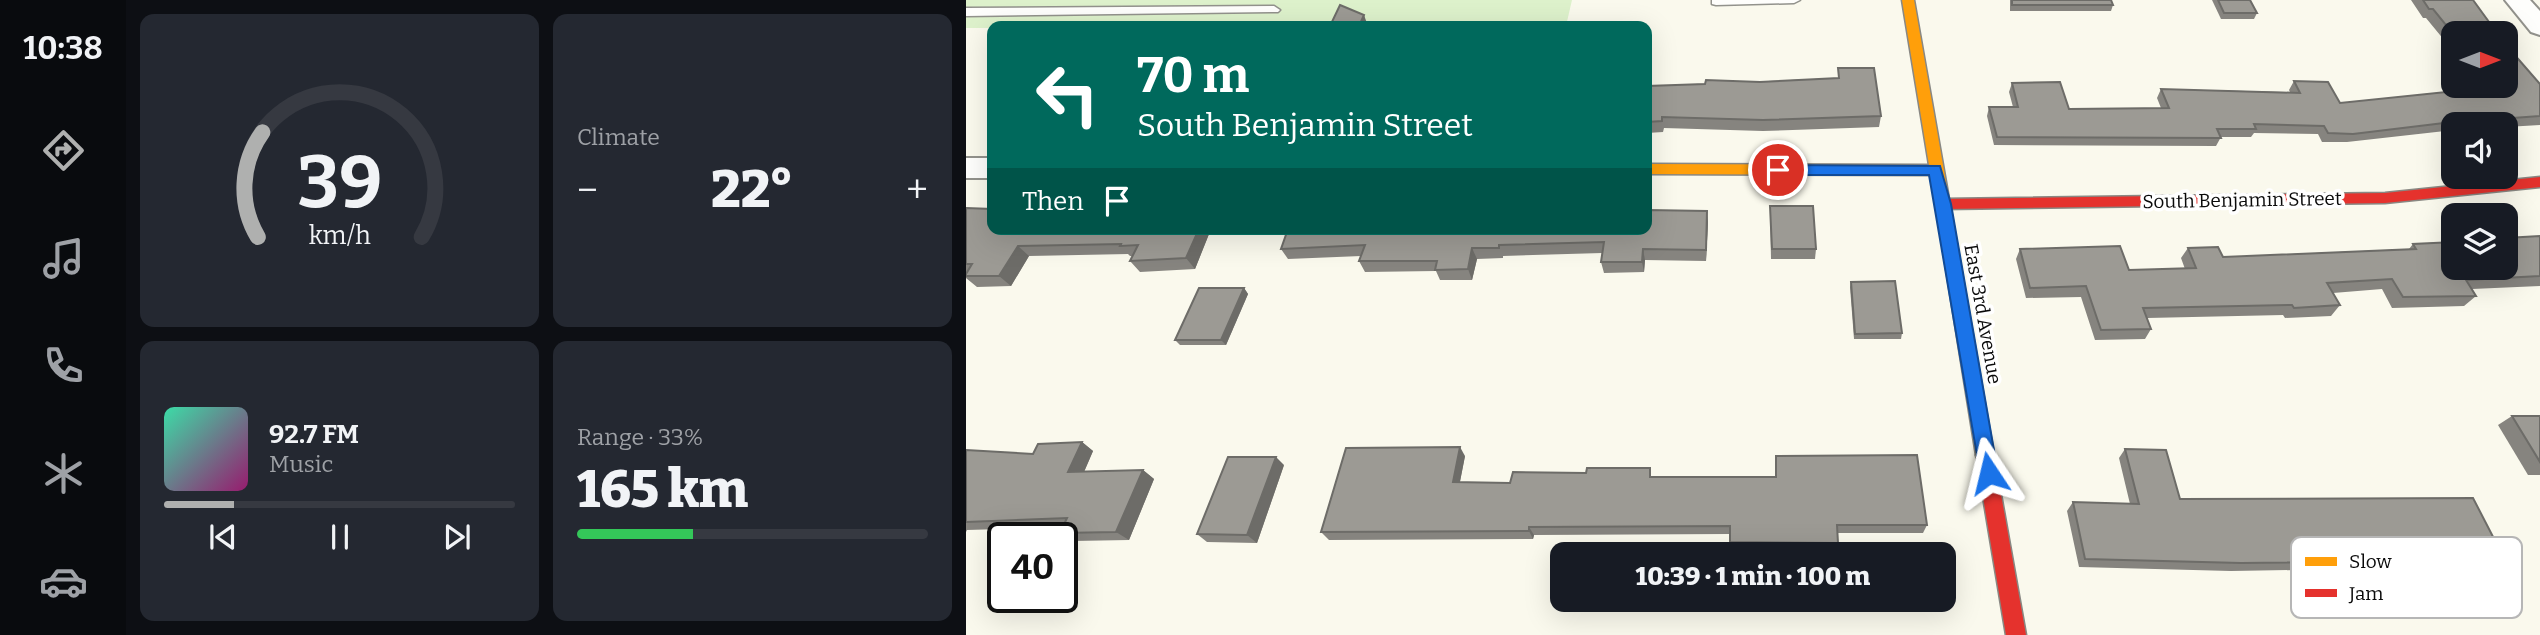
<!DOCTYPE html>
<html lang="en">
<head>
<meta charset="utf-8">
<style>
  body { margin:0; font-family:Bitter,serif; background:#242831; color:#f1f3f6; height:100vh; display:flex; flex-direction:column; font-size:26px; white-space:nowrap }
  * { box-sizing:border-box; margin:0 }
  p { font-size:23px; color:#9ea1a6 }
  .icon { flex:none; width:38px; height:38px; fill:none; stroke:currentColor; stroke-width:2; stroke-linecap:round; stroke-linejoin:round }
  .map { position:relative; flex:1; overflow:hidden }
  .drawer { display:flex; flex-direction:column; gap:14px; padding:14px; background:#0d0f14; width:840px }
  .drawer>* { flex:none }
  .guide { position:absolute; left:21px; top:21px; width:665px; height:214px; border-radius:14px; box-shadow:0 7px 28px #0002; background:#00695c; color:#fff; overflow:hidden }
  .needle { width:46px; rotate:90deg }
  .fabs { position:absolute; left:1475px; top:21px; display:grid; gap:14px }
  .fabs a { display:grid; place-items:center; width:77px; height:77px; border-radius:14px; background:#171b24; box-shadow:0 7px 28px #0002; font-size:35px }
  .speed { position:absolute; left:21px; top:522px; display:flex; gap:14px; font-size:35px; font-weight:700; text-align:center }
  .speed>* { display:grid; place-content:center; width:91px; height:91px; border-radius:50%; background:#171b24; box-shadow:0 7px 28px #0002; line-height:1 }
  .speed .limit { border:4px solid #111; border-radius:10px; background:#fff; color:#111 }
  .pin { position:absolute; display:grid; place-items:center; width:60px; height:60px; color:#fff; margin:-30px; border:4px solid #fff; border-radius:50%; box-shadow:0 2px 7px #0007 }
  .me { position:absolute; width:77px; margin:-38px; rotate:350deg; stroke-linejoin:round; filter:drop-shadow(0 0 5px #0008) }
  .turn { display:flex; align-items:center; gap:24px; height:147px; padding:0 35px; font-size:32px }
  .turn .icon { width:91px; height:91px; stroke-width:2.5 }
  .turn b { display:block; font-size:49px; line-height:60px }
  .then { display:flex; align-items:center; height:66px; padding:0 35px; background:#0003; gap:14px; font-size:26px }
  .big { font-size:52px; font-weight:800; line-height:1.1 }
  .drawer .tile { flex:1; display:flex; flex-direction:column; justify-content:center; gap:10px; min-width:0; padding:0 24px; border-radius:14px; background:#242831 }
  .drawer .dial { align-items:center; gap:0 }
  .dial svg { height:182px; overflow:visible; fill:none; stroke:#363941; stroke-width:7; stroke-linecap:round; text-anchor:middle }
  .dial text { fill:#f1f3f6; stroke:none }
  .song { display:flex; align-items:center; gap:21px }
  .cover { width:84px; height:84px; border-radius:10px; background:linear-gradient(135deg,hsl(160 70% 55%),hsl(320 70% 35%)) }
  .played { height:7px; border-radius:4px; background:linear-gradient(90deg,#afb0af 20%,#363941 20%) }
  .keys { display:flex; justify-content:space-around; direction:ltr }
  .heat { display:flex; justify-content:space-between; align-items:center; font-size:38px; direction:ltr }
  .charge { height:10px; border-radius:5px; background:linear-gradient(90deg,#34c759 33%,#363941 0) }
  .drawer .tiles { flex:1; display:grid; gap:14px; grid-template-columns:repeat(2,1fr) }
  .trip { position:absolute; left:584px; top:542px; width:406px; height:70px; border-radius:14px; background:#171b24; box-shadow:0 7px 28px #0002; font-weight:800; line-height:70px; text-align:center }
  main { display:flex; flex:1; min-height:0 }
  .dock { display:flex; flex-direction:column; width:126px; justify-content:space-around; align-items:center; background:#090b0e; color:#9ea1a6 }
  .dock .icon { width:49px; height:49px }
  .dock .on { color:#afb0af }
  .dock b { font-size:32px; color:#f1f3f6 }
  .map>svg:first-child { display:block }
  .green { fill:#ddf1cb }
  .lines { fill:none; stroke-linecap:round; stroke-linejoin:round }
  .lane-casing { stroke:#92928c; stroke-width:3 }
  .street-casing { stroke:#92928c; stroke-width:4 }
  .slow-casing { stroke:#898883; stroke-width:3 }
  .jam-casing { stroke:#898883; stroke-width:3 }
  .lane { fill:#fefefc; fill-rule:evenodd }
  .street { fill:#fefefc; fill-rule:evenodd }
  .slow { fill:#ff9f0a; fill-rule:evenodd }
  .jam { fill:#e5322d; fill-rule:evenodd }
  .wall { fill:#86847f }
  .shaded-wall { fill:#6d6c68 }
  .building { fill:#9c9a94; stroke:#6d6c68; stroke-width:2 }
  .route { fill:#1a73e8; stroke:#114b97; stroke-width:2 }
  .labels { text-anchor:middle; dominant-baseline:central; stroke-width:7; stroke-linejoin:round; paint-order:stroke }
  .street-label { font-size:19px; fill:#0a0a0a; stroke:#fff }
  .key { fill:#fff; stroke:#b6b6b6; stroke-width:2 }
  .key-label { font-size:19px; fill:#0a0a0a }
</style>
</head>
<body>
<main>
<nav class="dock">
<b>10:38</b>
<svg class="icon on" aria-label="directions" viewBox="0 0 24 24"><path d="M12 3l9 9-9 9-9-9zM9 14v-3h6M13 9l2 2-2 2"/></svg>
<svg class="icon" aria-label="music" viewBox="0 0 24 24"><path d="M9 18V5l10-2v13"/><circle cx="6" cy="18" r="3"/><circle cx="16" cy="16" r="3"/></svg>
<svg class="icon" aria-label="phone" viewBox="0 0 24 24"><path d="M5 4h4l2 5-3 2q2 4 5 5l2-3 5 2v4C11 20 4 13 5 4z"/></svg>
<svg class="icon" aria-label="climate" viewBox="0 0 24 24"><path d="M12 3v18M4 7l16 10M4 17L20 7"/></svg>
<svg class="icon" aria-label="car" viewBox="0 0 24 24"><path d="M5 17H2v-5l4-1 3-4h7l3 4 3 1v5h-3M9 17h6M6 11h13"/><circle cx="7" cy="17" r="2"/><circle cx="17" cy="17" r="2"/></svg>
</nav>
<section class="drawer">
<div class="tiles">
<div class="tile dial"><svg viewBox="0 0 100 80">
<path d="M14 69A42 42 0 1 1 86 69"/>
<path d="M14 69A42 42 0 0 1 16 23" stroke="#afb0af"/>
<text x="50" y="56" font-size="32" font-weight="700">39</text>
<text x="50" y="72" font-size="11">km/h</text>
</svg></div>
<div class="tile"><p>Climate</p>
<div class="heat"><a>−</a><b class="big">22°</b><a>+</a></div>
</div>
<div class="tile">
<div class="song"><i class="cover"></i><div><b>92.7 FM</b><p>Music</p></div></div>
<div class="played"></div>
<div class="keys"><svg class="icon" aria-label="previous" viewBox="0 0 24 24"><path d="M18 5L8 12l10 7zM5 5v14"/></svg><svg class="icon" aria-label="pause" viewBox="0 0 24 24"><path d="M8 5v14M16 5v14"/></svg><svg class="icon" aria-label="next" viewBox="0 0 24 24"><path d="M6 5l10 7-10 7zM19 5v14"/></svg></div>
</div>
<div class="tile"><p>Range · 33%</p><b class="big">165 km</b><div class="charge"></div></div>
</div>
</section>
<div class="map">
<svg width="1574" height="635" viewBox="0 0 1574 635">
  <rect width="100%" height="100%" fill="#faf9ed"/>
  <path class="green" d="M 0,0 L 606,0 L 600,26 L 26,28 L 0,28 Z"/>
  <g class="lines">
    <defs>
      <g id="lane">
        <path d="M 746,0 L 834,0 L 828,3 L 750,5 L 746,4 Z"/>
        <path d="M 308,6 L 314,10 L 312,12 L 0,16 L 0,8 Z"/>
      </g>
      <g id="street">
        <path d="M 1539,0 L 1564,0 L 1574,11 L 1574,35 L 1565,32 Z"/>
        <rect x="0" y="158" width="26" height="20"/>
      </g>
      <path id="slow" d="M 936,0 L 948,0 L 1028,455 L 1025,461 L 1019,463 L 1013,461 L 1010,455 L 965,175 L 681,174 L 681,164 L 963,165 Z"/>
      <g id="jam">
        <path d="M 1574,177 L 1574,187 L 1419,203 L 978,209 L 971,204 L 978,199 L 1419,193 Z"/>
        <path d="M 1019,447 L 1025,449 L 1028,455 L 1060,635 L 1040,635 L 1010,455 L 1013,449 Z"/>
      </g>
    </defs>
    <use href="#lane" class="lane-casing"/>
    <use href="#street" class="street-casing"/>
    <use href="#slow" class="slow-casing"/>
    <use href="#jam" class="jam-casing"/>
    <use href="#lane" class="lane"/>
    <use href="#street" class="street"/>
    <use href="#slow" class="slow"/>
    <use href="#jam" class="jam"/>
  </g>
  <g class="wall">
    <path d="M 1044,0 L 1145,0 L 1147,5 L 1145,11 L 1044,11 Z"/>
    <path d="M 1246,0 L 1284,0 L 1291,13 L 1288,19 L 1255,19 Z"/>
    <path d="M 1445,0 L 1507,0 L 1488,33 L 1488,52 L 1460,18 L 1457,18 Z"/>
    <path d="M 872,68 L 915,116 L 913,127 L 797,131 L 698,128 L 697,132 L 681,133 L 681,86 L 872,78 Z"/>
    <path d="M 1328,81 L 1374,103 L 1516,88 L 1514,86 L 1574,84 L 1574,125 L 1540,127 L 1540,124 L 1488,124 L 1488,130 L 1381,142 L 1356,142 L 1352,134 L 1288,133 L 1285,137 L 1255,137 L 1250,146 L 1028,145 L 1021,116 L 1023,107 L 1047,107 L 1043,92 L 1046,83 L 1103,109 L 1195,108 L 1191,98 L 1195,89 L 1324,92 L 1323,90 Z"/>
    <path d="M 804,206 L 850,249 L 849,259 L 805,259 Z"/>
    <path d="M 0,208 L 245,229 L 229,269 L 174,272 L 164,261 L 167,256 L 164,256 L 162,254 L 63,256 L 45,286 L 11,287 L 0,278 Z"/>
    <path d="M 742,221 L 740,261 L 679,260 L 678,272 L 638,273 L 635,262 L 636,253 L 537,256 L 537,258 L 511,259 L 506,280 L 474,280 L 470,271 L 399,272 L 393,261 L 395,256 L 322,259 L 315,249 Z"/>
    <path d="M 1574,236 L 1574,286 L 1506,289 L 1510,296 L 1498,306 L 1426,308 L 1416,289 L 1367,293 L 1374,305 L 1365,316 L 1319,318 L 1317,315 L 1181,318 L 1185,329 L 1179,339 L 1129,340 L 1115,297 L 1060,298 L 1050,259 L 1054,249 L 1163,270 L 1219,269 L 1215,258 L 1222,248 L 1257,257 L 1443,249 L 1447,244 Z"/>
    <path d="M 885,282 L 936,333 L 935,339 L 888,339 L 884,287 Z"/>
    <path d="M 278,288 L 282,294 L 260,345 L 214,345 L 209,340 Z"/>
    <path d="M 1546,416 L 1574,416 L 1574,475 L 1562,475 L 1532,425 Z"/>
    <path d="M 116,442 L 127,451 L 118,472 L 177,470 L 188,479 L 163,540 L 107,541 L 94,533 L 97,527 L 1,530 L 0,532 L 0,450 L 67,454 Z"/>
    <path d="M 1159,449 L 1214,499 L 1539,560 L 1525,567 L 1265,571 L 1113,567 L 1101,511 L 1107,502 L 1164,504 L 1153,458 Z"/>
    <path d="M 499,456 L 494,482 L 544,483 L 686,477 L 961,525 L 957,533 L 871,533 L 872,543 L 870,550 L 764,549 L 764,534 L 568,535 L 567,539 L 363,540 L 355,532 Z"/>
    <path d="M 318,465 L 291,543 L 241,542 L 231,534 Z"/>
  </g>
  <g class="shaded-wall">
    <path d="M 398,15 L 402,26 L 393,26 Z"/>
    <path d="M 741,211 L 742,221 L 740,261 L 740,250 Z"/>
    <path d="M 233,229 L 245,229 L 229,269 L 220,258 Z"/>
    <path d="M 52,246 L 63,256 L 45,286 L 33,276 Z"/>
    <path d="M 506,248 L 511,259 L 506,280 L 502,269 Z"/>
    <path d="M 677,249 L 679,260 L 678,272 L 676,262 Z"/>
    <path d="M 278,288 L 282,294 L 260,345 L 255,340 Z"/>
    <path d="M 116,442 L 127,451 L 114,481 L 102,472 Z"/>
    <path d="M 494,447 L 499,456 L 492,491 L 487,482 Z"/>
    <path d="M 310,457 L 318,465 L 291,543 L 281,535 Z"/>
    <path d="M 177,470 L 188,479 L 163,540 L 150,532 Z"/>
    <path d="M 563,527 L 568,535 L 567,539 L 563,531 Z"/>
  </g>
  <g class="building">
    <path d="M 1046,0 L 1145,0 L 1147,5 L 1046,5 Z"/>
    <path d="M 1252,0 L 1284,0 L 1291,13 L 1258,13 Z"/>
    <path d="M 1457,0 L 1507,0 L 1531,33 L 1488,33 L 1488,35 L 1467,9 L 1463,9 Z"/>
    <path d="M 374,5 L 398,15 L 393,26 L 364,26 Z"/>
    <path d="M 1540,45 L 1574,84 L 1574,116 L 1478,123 L 1387,134 L 1362,133 L 1358,126 L 1288,124 L 1290,129 L 1251,129 L 1255,138 L 1031,137 L 1023,107 L 1052,107 L 1046,83 L 1094,82 L 1103,109 L 1203,108 L 1195,89 L 1334,93 L 1328,81 L 1362,82 L 1374,103 L 1529,87 L 1528,86 L 1540,86 Z"/>
    <path d="M 872,68 L 908,68 L 915,116 L 797,120 L 696,117 L 696,121 L 681,122 L 681,86 L 739,84 L 740,80 L 794,82 L 873,78 Z"/>
    <path d="M 804,206 L 847,206 L 850,249 L 806,249 Z"/>
    <path d="M 0,208 L 26,209 L 26,229 L 233,229 L 220,258 L 164,261 L 172,245 L 154,246 L 155,244 L 52,246 L 33,276 L 0,276 L 0,274 L 6,264 L 0,264 Z"/>
    <path d="M 681,210 L 741,211 L 740,250 L 677,249 L 676,262 L 635,262 L 638,242 L 533,245 L 533,248 L 506,248 L 502,269 L 469,270 L 471,261 L 393,261 L 399,245 L 315,249 L 322,229 L 681,229 Z"/>
    <path d="M 1574,236 L 1574,276 L 1500,280 L 1510,296 L 1437,297 L 1426,279 L 1361,283 L 1374,305 L 1328,308 L 1326,305 L 1177,308 L 1185,329 L 1135,330 L 1120,286 L 1064,288 L 1054,249 L 1154,246 L 1163,270 L 1230,268 L 1222,248 L 1252,247 L 1257,257 L 1450,249 L 1447,244 L 1488,242 L 1488,268 L 1540,268 L 1540,238 Z"/>
    <path d="M 929,281 L 936,333 L 889,334 L 885,282 Z"/>
    <path d="M 233,288 L 278,288 L 255,340 L 209,340 Z"/>
    <path d="M 1546,416 L 1574,416 L 1574,462 Z"/>
    <path d="M 116,442 L 102,472 L 177,470 L 150,532 L 94,533 L 101,518 L 0,522 L 0,450 L 67,454 L 72,444 Z"/>
    <path d="M 494,447 L 487,482 L 544,483 L 547,472 L 620,473 L 621,468 L 684,468 L 684,477 L 810,477 L 810,456 L 951,455 L 961,525 L 871,525 L 872,543 L 764,542 L 764,526 L 563,527 L 563,531 L 355,532 L 380,448 Z"/>
    <path d="M 1159,449 L 1200,450 L 1214,499 L 1507,498 L 1539,560 L 1275,563 L 1119,559 L 1107,502 L 1173,504 Z"/>
    <path d="M 262,457 L 310,457 L 281,535 L 231,534 Z"/>
  </g>
  <path class="route" d="M 812,165 L 974,166 L 985,204 L 1032,473 L 1029,479 L 1023,482 L 1016,479 L 1014,473 L 963,175 L 812,175 L 805,170 Z"/>
  <g class="labels">
    <g class="street-label">
      <text transform="translate(1276 200) rotate(-1)">South Benjamin Street</text>
      <text transform="translate(1017 314) rotate(80)">East 3rd Avenue</text>
    </g>
  </g>
  <rect x="1325" y="537" width="231" height="81" rx="10" class="key"/>
  <rect x="1339" y="557" width="32" height="9" fill="#ff9f0a"/>
  <rect x="1339" y="589" width="32" height="8" fill="#e5322d"/>
  <g class="key-label">
    <text x="1383" y="568">Slow</text>
    <text x="1383" y="600">Jam</text>
  </g>
</svg>
<div class="fabs">
<a><svg class="needle" viewBox="-14 -14 28 28"><path d="M0-13l5 13h-10z" fill="#e53935"/><path d="M0 13l5-13h-10z" fill="#9ea1a6"/></svg></a>
<a><svg class="icon" aria-label="sound" viewBox="0 0 24 24"><path d="M4 9h4l5-4v14l-5-4H4zM17 9q2 3 0 6"/></svg></a>
<a><svg class="icon" aria-label="layers" viewBox="0 0 24 24"><path d="M12 4l9 5-9 5-9-5zM3 14l9 5 9-5"/></svg></a>
</div>
<div class="speed"><div class="limit">40</div></div>
<div class="pin" style="left:812px;top:170px;background:#d93025"><svg class="icon" aria-label="arrive" viewBox="0 0 24 24"><path d="M6 21V4h12l-3 4 3 4H6"/></svg></div>
<svg class="me" style="left:1023px;top:473px" viewBox="-20 -20 40 40"><path d="M0-17L14 15 0 8-14 15z" fill="#1a73e8" stroke="#fff" stroke-width="4"/></svg>
<div class="trip">10:39 · 1 min · 100 m</div>
<div class="guide">
<div class="turn"><svg class="icon" aria-label="left" viewBox="0 0 24 24"><path d="M17 20v-9H6M10 6l-5 5 5 5"/></svg><div><b>70 m</b>South Benjamin Street</div></div>
<div class="then">Then<svg class="icon" aria-label="arrive" viewBox="0 0 24 24"><path d="M6 21V4h12l-3 4 3 4H6"/></svg></div>
</div>
</div>
</main>
</body>
</html>
